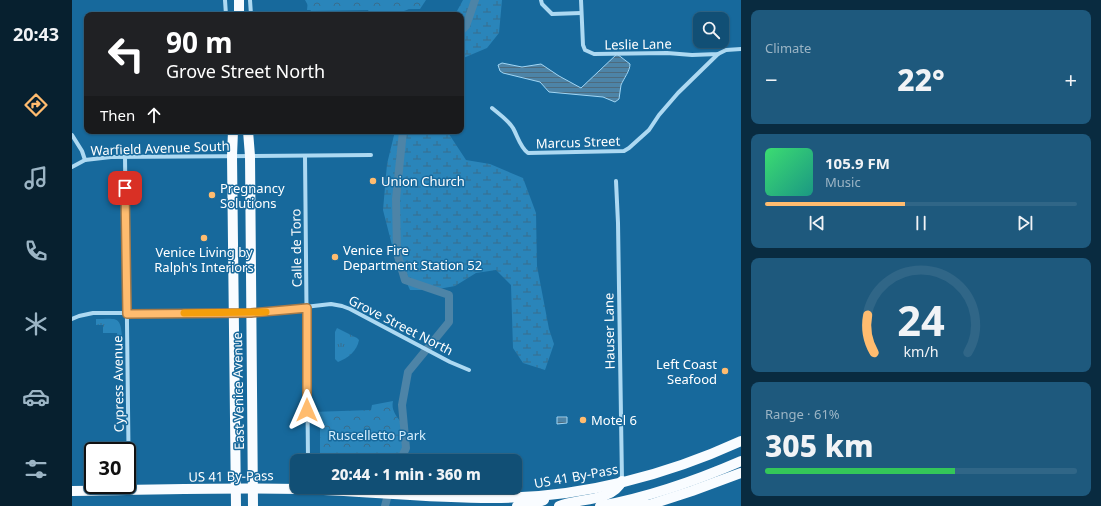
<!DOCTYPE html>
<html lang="en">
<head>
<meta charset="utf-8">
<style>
  body { margin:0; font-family:"Noto Sans",sans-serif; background:#1e597d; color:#f1f3f6; height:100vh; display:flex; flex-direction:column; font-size:15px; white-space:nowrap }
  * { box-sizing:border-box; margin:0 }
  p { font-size:13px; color:#9cb5c5 }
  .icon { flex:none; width:22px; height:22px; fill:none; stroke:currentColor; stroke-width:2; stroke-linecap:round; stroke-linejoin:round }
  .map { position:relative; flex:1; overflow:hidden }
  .sheet { display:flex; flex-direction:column; gap:10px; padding:10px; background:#092b40; width:360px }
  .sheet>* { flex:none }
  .guide { position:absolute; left:12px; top:12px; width:380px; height:122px; border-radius:8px; box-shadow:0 1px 3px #0004,0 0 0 1px #306687; background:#202124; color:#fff; overflow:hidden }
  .controls { position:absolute; left:621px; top:12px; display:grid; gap:8px }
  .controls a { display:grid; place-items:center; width:36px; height:36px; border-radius:8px; background:#114f75; box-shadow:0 1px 3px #0004,0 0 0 1px #306687; font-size:20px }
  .speed { position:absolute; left:12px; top:442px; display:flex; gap:8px; font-size:20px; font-weight:700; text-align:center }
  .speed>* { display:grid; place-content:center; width:52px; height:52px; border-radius:50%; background:#114f75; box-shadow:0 1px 3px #0004,0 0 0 1px #306687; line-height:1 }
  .speed .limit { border:2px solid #111; border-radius:6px; background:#fff; color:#111 }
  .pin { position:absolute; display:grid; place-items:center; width:34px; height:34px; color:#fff; margin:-17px; border-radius:8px; box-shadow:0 2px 6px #0006 }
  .me { position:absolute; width:44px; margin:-22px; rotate:0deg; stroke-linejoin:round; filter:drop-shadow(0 0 3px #0008) }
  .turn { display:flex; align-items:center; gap:14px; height:84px; padding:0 16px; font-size:18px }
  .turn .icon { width:52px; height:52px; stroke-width:2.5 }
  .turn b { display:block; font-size:28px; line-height:34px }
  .then { display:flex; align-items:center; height:38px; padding:0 16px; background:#0003; gap:8px; font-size:15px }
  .big { font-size:30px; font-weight:800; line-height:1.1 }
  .sheet .card { flex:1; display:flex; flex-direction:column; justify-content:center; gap:6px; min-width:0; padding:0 14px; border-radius:8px; background:#1e597d }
  .sheet .dial { align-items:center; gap:0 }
  .dial svg { height:104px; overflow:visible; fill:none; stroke:#306687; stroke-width:7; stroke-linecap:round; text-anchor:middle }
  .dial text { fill:#f1f3f6; stroke:none }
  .song { display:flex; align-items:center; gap:12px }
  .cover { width:48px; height:48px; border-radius:6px; background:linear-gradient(135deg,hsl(140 70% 55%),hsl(170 70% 35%)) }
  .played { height:4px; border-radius:2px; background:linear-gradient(90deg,#ffbc6f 45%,#306687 45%) }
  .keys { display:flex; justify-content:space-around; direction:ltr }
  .heat { display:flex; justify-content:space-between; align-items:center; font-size:22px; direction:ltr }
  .charge { height:6px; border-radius:3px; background:linear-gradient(90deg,#34c759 61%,#306687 0) }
  .trip { position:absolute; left:218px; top:454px; width:232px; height:40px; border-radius:8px; background:#114f75; box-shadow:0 1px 3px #0004,0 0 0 1px #306687; font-weight:800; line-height:40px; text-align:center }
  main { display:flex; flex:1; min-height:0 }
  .tabs { display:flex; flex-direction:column; width:72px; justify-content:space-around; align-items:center; background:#07202f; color:#9cb5c5 }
  .tabs .icon { width:28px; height:28px }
  .tabs .on { color:#ffbc6f }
  .tabs b { font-size:18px; color:#f1f3f6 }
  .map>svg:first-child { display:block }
  .grass { fill:url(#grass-tufts) }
  .wetland { fill:url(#wetland-marsh) }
  .park { fill:url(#park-crowns) }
  .water { fill:url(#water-rules); stroke:#a0d6f5 }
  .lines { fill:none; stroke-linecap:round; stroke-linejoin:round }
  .canal { stroke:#4d84a7; stroke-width:8 }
  .minor { stroke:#add9f2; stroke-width:4 }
  .primary { stroke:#f9fcff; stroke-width:10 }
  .route-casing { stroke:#a67a48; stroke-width:10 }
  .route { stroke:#ffbc6f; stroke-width:7 }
  .slow { stroke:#f59e0b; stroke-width:7 }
  .poi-dot { fill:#ffbc6f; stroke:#17699c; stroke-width:1.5 }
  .labels { text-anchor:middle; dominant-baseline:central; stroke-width:3; stroke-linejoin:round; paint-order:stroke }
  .street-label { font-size:13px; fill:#fff; stroke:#17699c }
  .poi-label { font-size:13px; fill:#fff; stroke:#17699c; text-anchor:start }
  .park-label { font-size:13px; fill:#d5eefd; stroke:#17699c }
</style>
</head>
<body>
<main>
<nav class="tabs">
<b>20:43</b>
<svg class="icon on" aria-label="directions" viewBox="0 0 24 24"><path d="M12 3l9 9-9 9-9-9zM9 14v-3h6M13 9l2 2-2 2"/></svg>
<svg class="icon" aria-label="music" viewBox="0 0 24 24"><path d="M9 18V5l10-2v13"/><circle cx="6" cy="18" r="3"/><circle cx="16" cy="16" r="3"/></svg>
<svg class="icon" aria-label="phone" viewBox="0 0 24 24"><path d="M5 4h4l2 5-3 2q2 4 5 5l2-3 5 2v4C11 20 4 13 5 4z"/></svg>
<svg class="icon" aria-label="climate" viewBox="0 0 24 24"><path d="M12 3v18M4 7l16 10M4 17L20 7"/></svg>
<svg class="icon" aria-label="car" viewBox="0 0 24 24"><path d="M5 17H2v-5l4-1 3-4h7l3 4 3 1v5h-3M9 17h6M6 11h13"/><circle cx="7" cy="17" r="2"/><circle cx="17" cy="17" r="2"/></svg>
<svg class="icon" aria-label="filters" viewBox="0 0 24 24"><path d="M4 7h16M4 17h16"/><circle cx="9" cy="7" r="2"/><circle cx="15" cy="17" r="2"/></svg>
</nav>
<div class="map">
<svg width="669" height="506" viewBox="0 0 669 506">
  <defs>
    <pattern id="grass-tufts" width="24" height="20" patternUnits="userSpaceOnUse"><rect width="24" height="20" fill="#2a85ba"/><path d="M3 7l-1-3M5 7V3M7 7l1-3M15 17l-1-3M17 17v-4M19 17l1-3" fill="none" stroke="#386e8e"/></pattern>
    <pattern id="wetland-marsh" width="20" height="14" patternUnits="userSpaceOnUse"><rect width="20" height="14" fill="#2a85ba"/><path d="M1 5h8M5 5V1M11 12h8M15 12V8" fill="none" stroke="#386e8e"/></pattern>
    <pattern id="park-crowns" width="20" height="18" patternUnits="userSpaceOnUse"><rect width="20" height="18" fill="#2a85ba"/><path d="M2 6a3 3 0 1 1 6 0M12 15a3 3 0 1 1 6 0" fill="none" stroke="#386e8e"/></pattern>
    <pattern id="water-rules" width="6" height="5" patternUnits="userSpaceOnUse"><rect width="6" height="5" fill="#4d84a7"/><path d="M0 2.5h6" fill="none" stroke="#4d6b7e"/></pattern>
  </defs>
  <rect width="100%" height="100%" fill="#17699c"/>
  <g class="grass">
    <path d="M 233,0 L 350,0 C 333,15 320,14 299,15 L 296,10 L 239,11 Z"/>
    <path d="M 24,319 C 44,319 49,315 50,338 L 46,339 L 45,333 L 31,333 L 31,325 L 24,325 Z"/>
    <path d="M 265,328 L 285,338 L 287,340 C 285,351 276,358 266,362 L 263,359 L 263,332 Z"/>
  </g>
  <g class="wetland">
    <path d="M 391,0 L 430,0 L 427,33 L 415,48 L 389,59 L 389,15 L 380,15 L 385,11 Z"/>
    <path d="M 323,131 L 375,131 L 394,160 L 418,164 L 451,178 L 464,213 L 465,266 L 477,329 L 482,344 L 473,370 L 451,363 L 441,348 L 439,285 L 424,270 L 404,273 L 383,286 L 361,290 L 338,290 L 323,257 L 311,210 L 315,164 Z"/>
  </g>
  <g class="park">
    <path d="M 236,0 L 354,0 L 348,9 L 235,10 Z"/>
    <path d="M 321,401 C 317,418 340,424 334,442 C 332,450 326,454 323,461 L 242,461 L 241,456 L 248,454 L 248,422 L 240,422 L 240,412 L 299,410 L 300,405 Z"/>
  </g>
  <g class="water">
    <path d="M 545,54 L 558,64 C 558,71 552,78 549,85 C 548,90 548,94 547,99 L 543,102 L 531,97 L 477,92 L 468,82 L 431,73 L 428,71 L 426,65 L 430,63 L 450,67 L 469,64 L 487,76 L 509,88 Z"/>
    <path d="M 485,417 L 495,417 L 495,423 L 485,424 Z"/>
  </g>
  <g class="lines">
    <g class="canal">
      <path d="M 389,31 L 394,26 L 403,0"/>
      <path d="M 328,461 L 334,448 L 330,405 L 336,372 L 377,322 L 377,295 L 333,280 L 325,253 L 324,199 L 331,131"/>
      <path d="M 313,506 L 318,487"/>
    </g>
    <g class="minor">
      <path d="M 153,0 L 154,15"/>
      <path d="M 178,0 L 179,15"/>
      <path d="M 469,0 L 470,4 L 480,14 L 509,13"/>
      <path d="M 509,0 L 511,45 L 513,50 L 522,54 L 595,53 L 620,55 L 646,54 L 654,50 L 669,49"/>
      <path d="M 420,108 C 427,114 436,120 441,128 C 446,137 448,147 456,153 L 552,151 L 557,148 L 577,130 L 587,115 L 606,93 L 646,54"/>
      <path d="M 0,135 L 10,151 L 13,160"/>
      <path d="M 233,156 L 236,459"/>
      <path d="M 53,157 L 57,490"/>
      <path d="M 0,167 L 13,160 L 39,157 L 299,155"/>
      <path d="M 544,181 L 546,223 L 550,481"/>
      <path d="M 0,319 L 7,316 L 21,313 L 179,313 L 259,304 L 270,306 L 278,309 L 378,362 L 397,370"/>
    </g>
    <g class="primary">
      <path d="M 167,15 L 167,0"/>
      <path d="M 161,131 L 160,156 L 164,506"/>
      <path d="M 176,131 L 178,156 L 181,506"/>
      <path d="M 0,491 C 76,490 152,487 228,489 C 295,491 362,499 429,498 C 511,497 595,475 669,441"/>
      <path d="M 554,504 L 577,505 L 620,491 L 669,473"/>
      <path d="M 445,506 L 464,503 L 472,500"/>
      <path d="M 487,506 C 506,498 540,502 550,481"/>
      <path d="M 528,506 C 577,497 623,481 669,461"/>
    </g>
  </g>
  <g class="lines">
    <defs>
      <path id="route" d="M 53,188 L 55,314 L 179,313 L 235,308 L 235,410"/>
    </defs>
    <use href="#route" class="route-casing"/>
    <use href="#route" class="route"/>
    <path class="slow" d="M 112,313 L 194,312"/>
  </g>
  <g class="poi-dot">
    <circle cx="301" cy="181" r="4"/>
    <circle cx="140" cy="195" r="4"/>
    <circle cx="132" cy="238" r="4"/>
    <circle cx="263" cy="257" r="4"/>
    <circle cx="653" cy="371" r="4"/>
    <circle cx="511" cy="420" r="4"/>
  </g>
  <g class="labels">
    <g class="street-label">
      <text transform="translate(566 44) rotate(-1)">Leslie Lane</text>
      <text transform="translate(506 142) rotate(-2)">Marcus Street</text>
      <text transform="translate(88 148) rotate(-2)">Warfield Avenue South</text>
      <text transform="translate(224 248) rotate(-91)">Calle de Toro</text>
      <text transform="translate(329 325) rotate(27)">Grove Street North</text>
      <text transform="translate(537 331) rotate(-91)">Hauser Lane</text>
      <text transform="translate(46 384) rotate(-91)">Cypress Avenue</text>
      <text transform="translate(166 391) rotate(-91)">East Venice Avenue</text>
      <text transform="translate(159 476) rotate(-1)">US 41 By-Pass</text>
      <text transform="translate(504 476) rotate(-10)">US 41 By-Pass</text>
    </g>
    <g class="poi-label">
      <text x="309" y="181">Union Church</text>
      <text x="148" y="188">Pregnancy<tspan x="148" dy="15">Solutions</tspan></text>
      <text x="271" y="250">Venice Fire<tspan x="271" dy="15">Department Station 52</tspan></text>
      <text x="132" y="252" text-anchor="middle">Venice Living by<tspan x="132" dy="15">Ralph's Interiors</tspan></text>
      <text x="645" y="364" text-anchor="end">Left Coast<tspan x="645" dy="15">Seafood</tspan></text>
      <text x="519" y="420">Motel 6</text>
    </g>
    <g class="park-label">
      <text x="305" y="435">Ruscelletto Park</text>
    </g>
  </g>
</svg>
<div class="controls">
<a><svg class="icon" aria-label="search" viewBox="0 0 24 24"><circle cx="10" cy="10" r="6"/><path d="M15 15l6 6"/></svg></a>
</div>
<div class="speed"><div class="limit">30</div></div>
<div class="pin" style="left:53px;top:188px;background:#d93025"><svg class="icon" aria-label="arrive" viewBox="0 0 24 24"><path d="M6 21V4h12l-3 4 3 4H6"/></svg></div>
<svg class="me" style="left:235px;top:410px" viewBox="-20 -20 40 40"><path d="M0-17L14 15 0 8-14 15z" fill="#ffbc6f" stroke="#fff" stroke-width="4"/></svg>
<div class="trip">20:44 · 1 min · 360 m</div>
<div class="guide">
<div class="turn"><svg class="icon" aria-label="left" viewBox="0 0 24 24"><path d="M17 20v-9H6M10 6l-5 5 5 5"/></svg><div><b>90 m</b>Grove Street North</div></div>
<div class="then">Then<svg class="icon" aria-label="ahead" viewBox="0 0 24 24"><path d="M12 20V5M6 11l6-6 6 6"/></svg></div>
</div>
</div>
<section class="sheet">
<div class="card"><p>Climate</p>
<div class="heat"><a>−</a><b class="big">22°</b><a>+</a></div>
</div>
<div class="card">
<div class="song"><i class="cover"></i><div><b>105.9 FM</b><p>Music</p></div></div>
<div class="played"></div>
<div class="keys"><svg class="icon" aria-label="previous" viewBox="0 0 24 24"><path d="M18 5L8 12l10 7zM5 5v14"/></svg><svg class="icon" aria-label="pause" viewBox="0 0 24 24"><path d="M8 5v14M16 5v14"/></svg><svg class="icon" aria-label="next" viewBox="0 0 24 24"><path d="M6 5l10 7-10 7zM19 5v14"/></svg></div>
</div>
<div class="card dial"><svg viewBox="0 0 100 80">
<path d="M14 69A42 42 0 1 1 86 69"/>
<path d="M14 69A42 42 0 0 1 9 40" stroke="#ffbc6f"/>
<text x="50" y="56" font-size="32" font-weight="700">24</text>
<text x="50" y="72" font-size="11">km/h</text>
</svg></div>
<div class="card"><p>Range · 61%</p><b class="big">305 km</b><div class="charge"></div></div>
</section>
</main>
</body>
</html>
